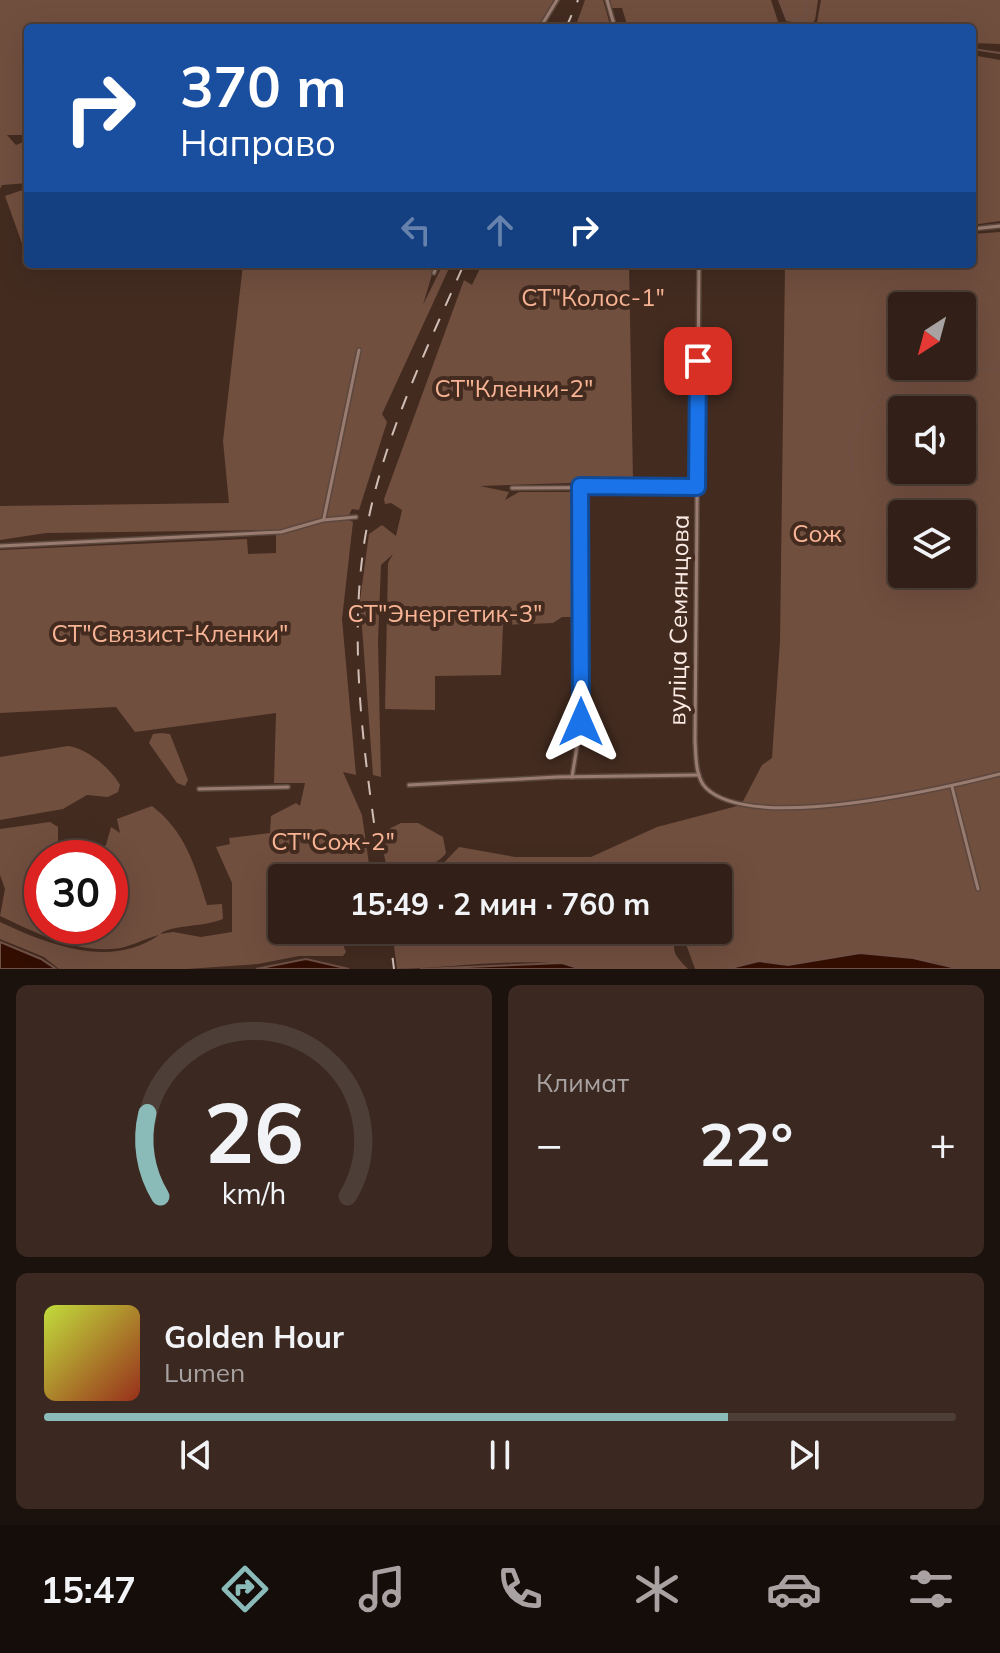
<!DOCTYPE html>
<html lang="ru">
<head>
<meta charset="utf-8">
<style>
  body { margin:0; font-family:Mulish,sans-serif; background:#3a2821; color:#f1f3f6; height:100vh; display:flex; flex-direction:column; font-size:30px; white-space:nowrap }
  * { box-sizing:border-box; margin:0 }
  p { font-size:26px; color:#a8a3a2 }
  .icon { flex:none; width:44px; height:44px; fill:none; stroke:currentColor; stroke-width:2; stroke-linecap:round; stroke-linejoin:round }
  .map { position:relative; height:969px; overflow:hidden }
  .details { display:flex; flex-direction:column; gap:16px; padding:16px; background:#1c120d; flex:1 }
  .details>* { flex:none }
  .hud { position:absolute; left:24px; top:24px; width:952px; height:244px; border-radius:8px; box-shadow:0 8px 32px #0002,0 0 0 2px #4d3e37; background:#1a4fa0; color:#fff; overflow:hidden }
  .needle { width:52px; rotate:216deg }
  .controls { position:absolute; left:888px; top:292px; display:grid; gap:16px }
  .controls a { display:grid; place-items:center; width:88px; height:88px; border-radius:8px; background:#322018; box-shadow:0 8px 32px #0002,0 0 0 2px #4d3e37; font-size:40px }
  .speed { position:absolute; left:24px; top:840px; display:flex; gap:16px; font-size:40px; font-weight:700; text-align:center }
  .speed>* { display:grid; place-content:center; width:104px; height:104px; border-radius:50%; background:#322018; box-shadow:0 8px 32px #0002,0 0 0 2px #4d3e37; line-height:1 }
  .speed .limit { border:12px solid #d22; background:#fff; color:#111 }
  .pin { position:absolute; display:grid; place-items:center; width:68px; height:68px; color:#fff; margin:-34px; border-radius:16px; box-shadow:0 4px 12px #0006 }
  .me { position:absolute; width:88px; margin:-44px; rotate:0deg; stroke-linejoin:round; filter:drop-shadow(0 0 6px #0008) }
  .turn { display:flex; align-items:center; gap:28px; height:168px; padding:0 24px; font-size:36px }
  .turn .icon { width:104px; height:104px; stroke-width:2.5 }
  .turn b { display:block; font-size:56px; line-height:68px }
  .lanes { display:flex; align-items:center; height:76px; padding:0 24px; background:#0003; justify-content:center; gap:40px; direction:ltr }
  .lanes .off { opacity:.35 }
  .big { font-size:60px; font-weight:700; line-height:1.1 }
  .details .widget { flex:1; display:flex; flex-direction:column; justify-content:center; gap:12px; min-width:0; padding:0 28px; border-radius:12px; background:#3a2821 }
  .details .dial { align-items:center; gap:0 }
  .dial svg { height:208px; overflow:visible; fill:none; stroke:#4d3e37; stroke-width:7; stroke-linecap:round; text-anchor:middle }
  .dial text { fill:#f1f3f6; stroke:none }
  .song { display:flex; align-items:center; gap:24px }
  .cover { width:96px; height:96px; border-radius:12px; background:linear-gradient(135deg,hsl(70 70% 55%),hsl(10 70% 35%)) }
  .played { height:8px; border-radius:4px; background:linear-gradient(90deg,#8bbbb9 75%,#4d3e37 75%) }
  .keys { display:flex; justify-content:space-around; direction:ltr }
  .heat { display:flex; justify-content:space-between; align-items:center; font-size:44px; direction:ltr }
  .details .tiles { flex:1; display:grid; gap:16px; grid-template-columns:1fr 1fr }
  .widget:last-child { grid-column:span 2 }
  .trip { position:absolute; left:268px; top:864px; width:464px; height:80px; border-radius:8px; background:#322018; box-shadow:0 8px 32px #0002,0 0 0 2px #4d3e37; font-weight:700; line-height:80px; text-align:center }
  .tab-bar { display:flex; height:128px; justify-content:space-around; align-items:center; background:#140d0a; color:#a8a3a2 }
  .tab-bar .icon { width:56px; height:56px }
  .tab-bar .active { color:#8bbbb9 }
  .tab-bar b { font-size:36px; color:#f1f3f6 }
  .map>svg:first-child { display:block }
  .green { fill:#714f3f; fill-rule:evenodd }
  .water { fill:#320d00; stroke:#6f5045; stroke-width:2 }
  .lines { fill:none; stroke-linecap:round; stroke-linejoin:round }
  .stream { stroke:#6f5045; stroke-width:2 }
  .minor-casing { stroke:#5c473e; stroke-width:6 }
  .minor { stroke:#997c6f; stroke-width:3 }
  .rail { stroke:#d1bfb7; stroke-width:2; stroke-dasharray:14 14; stroke-linecap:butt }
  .route-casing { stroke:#114b97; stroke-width:20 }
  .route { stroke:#1a73e8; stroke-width:14 }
  .labels { text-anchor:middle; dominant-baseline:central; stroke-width:8; stroke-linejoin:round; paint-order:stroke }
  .park-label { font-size:24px; fill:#f8b494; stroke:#432b20 }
  .street-label { font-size:24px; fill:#fcece5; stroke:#432b20 }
</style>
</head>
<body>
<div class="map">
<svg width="1000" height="969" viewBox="0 0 1000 969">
  <rect width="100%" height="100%" fill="#432b20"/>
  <g class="green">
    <path d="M 0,0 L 554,0 L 537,28 L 28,28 L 28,135 L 7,135 L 16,145 L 28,140 L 28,183 L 2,185 L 0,189 Z"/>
    <path d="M 585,0 L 603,0 L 611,28 L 575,28 Z"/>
    <path d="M 610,0 L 771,0 L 780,28 L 628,28 L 622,8 L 612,8 Z"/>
    <path d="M 778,0 L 818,0 L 815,20 L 810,25 L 786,21 Z"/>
    <path d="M 821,0 L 1000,0 L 1000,44 L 972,43 L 972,28 L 816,28 Z"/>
    <path d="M 972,55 L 1000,60 L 1000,221 L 972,225 Z"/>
    <path d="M 28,188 L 28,252 L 24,249 L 5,196 Z"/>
    <path d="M 1000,232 L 1000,969 L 960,969 L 935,962 L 860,953 L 788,965 L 765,961 L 727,969 L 695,969 L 686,944 L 676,939 C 670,953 679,959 688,969 L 581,969 C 545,954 442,969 397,969 L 392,930 L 718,930 L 718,878 L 429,878 L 459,847 L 515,857 L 591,857 L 657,827 L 741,805 L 762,765 L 772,758 L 780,641 L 785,264 L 972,264 L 972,234 ZM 902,306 L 962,306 L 962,366 L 902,366 ZM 902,410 L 962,410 L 962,470 L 902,470 ZM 902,514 L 962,514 L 962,574 L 902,574 Z"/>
    <path d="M 243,264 L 435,264 L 423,305 L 443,264 L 451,264 L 382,414 L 387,422 L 359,510 L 352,509 L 347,519 L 353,522 L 342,619 L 356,775 L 343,772 L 362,815 L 371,878 L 282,878 L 282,930 L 368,930 L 339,935 L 346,952 L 343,956 L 299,956 L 258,964 L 187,969 L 59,969 L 44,957 L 0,939 L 0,922 C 49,945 111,969 159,935 C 145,938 127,949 112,949 C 71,951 36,933 0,916 L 5,889 L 0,875 L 0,829 L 50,822 L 58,827 L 58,849 L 25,871 L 42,866 L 42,926 L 110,926 L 110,858 L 93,858 L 93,855 L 106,845 L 111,827 L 120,833 L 117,819 L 152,806 C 186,832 195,866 207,905 L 222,904 L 223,919 C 201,928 173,924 160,934 L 173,932 L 201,937 L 232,932 L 232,883 L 216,847 L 230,844 L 229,838 L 270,833 L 271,816 L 296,803 L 300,806 L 305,783 L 274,783 L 276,713 L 135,732 L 116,707 L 0,713 L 0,550 L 247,539 L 248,554 L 276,553 L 276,530 L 46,533 L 0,540 L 0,506 L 229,503 L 223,441 Z"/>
    <path d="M 482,264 L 629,264 L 633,481 L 480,486 L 509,492 L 505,500 L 519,492 L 576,492 L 576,617 L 562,617 L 553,623 L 503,625 L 501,675 L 435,676 L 435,710 L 385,709 L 388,563 L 393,554 L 381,565 L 378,641 L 381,777 L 373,775 L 360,600 L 369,534 L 382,525 L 396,536 L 402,510 L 391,503 L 385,504 L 384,499 L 464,280 L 472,285 Z"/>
    <path d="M 161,733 L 170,734 L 188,780 L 185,786 L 177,783 L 149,743 L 153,734 Z"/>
    <path d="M 68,746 C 87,748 111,769 120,785 L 118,792 L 108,797 L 87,795 L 63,809 L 0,820 L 0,757 Z"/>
    <path d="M 401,823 L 418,823 L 443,837 L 446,853 C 433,871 407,868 387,868 L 382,846 L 385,831 Z"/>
  </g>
  <g class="water">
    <path d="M 0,942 L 41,959 L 56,969 L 0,969 Z"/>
    <path d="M 860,953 L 913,958 L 960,969 L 727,969 L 759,961 L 788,965 Z"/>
    <path d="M 306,959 L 349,969 L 256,969 Z"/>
    <path d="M 562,963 L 581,969 L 420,969 Z"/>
  </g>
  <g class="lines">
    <g class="stream">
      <path d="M 780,0 L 786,17 L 807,21 L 808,0"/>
      <path d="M 972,49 L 1000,53"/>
      <path d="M 0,183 L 28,177"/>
      <path d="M 852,475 L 850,437 L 874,404 L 923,373 L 1000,368"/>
    </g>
    <defs>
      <g id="minor">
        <path d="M 607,0 L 615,28"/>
        <path d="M 540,28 L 557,0"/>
        <path d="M 972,229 L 1000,226"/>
        <path d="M 699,264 L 695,741 C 696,755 695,777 706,788 C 752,833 941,789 1000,774"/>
        <path d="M 434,273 L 437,264"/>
        <path d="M 512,488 L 697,487"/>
        <path d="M 324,518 L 359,350"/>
        <path d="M 0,546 L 281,532 L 323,520 L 356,517"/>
        <path d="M 572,777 L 581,722 L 580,486"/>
        <path d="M 409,785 L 557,777 L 699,775"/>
        <path d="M 952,787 L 978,889"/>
        <path d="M 199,789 L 288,787"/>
      </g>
    </defs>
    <use href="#minor" class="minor-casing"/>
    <use href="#minor" class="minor"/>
    <g class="rail">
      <path d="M 566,28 L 578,0"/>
      <path d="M 382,878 C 366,768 347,649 365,538 C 381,442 425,353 464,264"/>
      <path d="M 389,930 L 394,969"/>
    </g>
  </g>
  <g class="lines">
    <defs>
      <path id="route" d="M 581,722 L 580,486 L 697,487 L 698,361"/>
    </defs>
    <use href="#route" class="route-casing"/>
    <use href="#route" class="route"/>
  </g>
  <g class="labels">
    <g class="park-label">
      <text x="593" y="297">СТ"Колос-1"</text>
      <text x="514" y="388">СТ"Кленки-2"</text>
      <text x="817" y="533">Сож</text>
      <text x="445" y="613">СТ"Энергетик-3"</text>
      <text x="170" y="633">СТ"Связист-Кленки"</text>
      <text x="333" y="841">СТ"Сож-2"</text>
    </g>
    <g class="street-label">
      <text transform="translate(678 620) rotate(-89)">вуліца Семянцова</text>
    </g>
  </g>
</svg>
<div class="controls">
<a><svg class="needle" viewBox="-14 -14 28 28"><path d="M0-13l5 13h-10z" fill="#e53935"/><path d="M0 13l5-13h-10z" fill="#a8a3a2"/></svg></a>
<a><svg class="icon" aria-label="sound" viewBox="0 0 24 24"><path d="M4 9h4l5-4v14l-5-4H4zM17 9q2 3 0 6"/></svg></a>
<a><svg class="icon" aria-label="layers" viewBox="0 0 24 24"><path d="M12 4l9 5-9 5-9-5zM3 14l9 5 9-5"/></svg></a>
</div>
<div class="speed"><div class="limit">30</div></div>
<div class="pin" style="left:698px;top:361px;background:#d93025"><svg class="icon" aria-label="arrive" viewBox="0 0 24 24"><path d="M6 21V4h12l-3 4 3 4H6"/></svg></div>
<svg class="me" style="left:581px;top:722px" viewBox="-20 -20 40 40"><path d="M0-17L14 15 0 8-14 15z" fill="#1a73e8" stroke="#fff" stroke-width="4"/></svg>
<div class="trip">15:49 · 2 мин · 760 m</div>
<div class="hud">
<div class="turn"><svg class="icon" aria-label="right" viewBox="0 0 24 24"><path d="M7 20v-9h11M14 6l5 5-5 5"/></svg><div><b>370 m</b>Направо</div></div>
<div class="lanes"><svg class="icon off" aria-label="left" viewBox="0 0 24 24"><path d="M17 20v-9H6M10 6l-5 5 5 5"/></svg><svg class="icon off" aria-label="ahead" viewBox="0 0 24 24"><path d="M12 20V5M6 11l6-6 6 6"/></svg><svg class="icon" aria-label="right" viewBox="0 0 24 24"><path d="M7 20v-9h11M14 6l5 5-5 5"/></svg></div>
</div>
</div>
<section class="details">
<div class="tiles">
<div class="widget dial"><svg viewBox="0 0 100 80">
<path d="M14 69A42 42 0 1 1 86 69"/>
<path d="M14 69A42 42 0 0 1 9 37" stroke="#8bbbb9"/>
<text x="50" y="56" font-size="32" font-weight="700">26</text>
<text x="50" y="72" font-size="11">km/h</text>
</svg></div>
<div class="widget"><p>Климат</p>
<div class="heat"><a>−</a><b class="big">22°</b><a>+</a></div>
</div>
<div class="widget">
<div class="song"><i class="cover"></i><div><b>Golden Hour</b><p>Lumen</p></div></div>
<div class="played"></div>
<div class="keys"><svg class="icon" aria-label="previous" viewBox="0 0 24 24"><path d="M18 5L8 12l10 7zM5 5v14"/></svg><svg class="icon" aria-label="pause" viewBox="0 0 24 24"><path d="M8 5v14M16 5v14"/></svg><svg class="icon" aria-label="next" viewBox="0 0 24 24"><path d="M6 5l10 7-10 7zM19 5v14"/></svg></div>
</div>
</div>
</section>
<nav class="tab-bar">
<b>15:47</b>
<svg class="icon active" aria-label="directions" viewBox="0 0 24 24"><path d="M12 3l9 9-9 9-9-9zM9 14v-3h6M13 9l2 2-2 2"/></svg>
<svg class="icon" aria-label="music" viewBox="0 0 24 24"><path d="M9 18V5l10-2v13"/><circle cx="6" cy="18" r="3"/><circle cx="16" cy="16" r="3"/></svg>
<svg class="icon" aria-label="phone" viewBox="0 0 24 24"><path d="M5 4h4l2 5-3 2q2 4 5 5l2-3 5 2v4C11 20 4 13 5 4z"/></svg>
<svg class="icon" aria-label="climate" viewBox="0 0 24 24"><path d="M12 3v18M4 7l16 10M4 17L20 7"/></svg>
<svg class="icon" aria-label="car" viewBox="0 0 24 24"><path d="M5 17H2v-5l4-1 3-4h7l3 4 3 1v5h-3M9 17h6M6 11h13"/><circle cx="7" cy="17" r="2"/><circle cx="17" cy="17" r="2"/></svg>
<svg class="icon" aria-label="filters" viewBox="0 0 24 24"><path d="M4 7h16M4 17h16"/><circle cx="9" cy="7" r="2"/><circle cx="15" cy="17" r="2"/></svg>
</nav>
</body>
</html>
